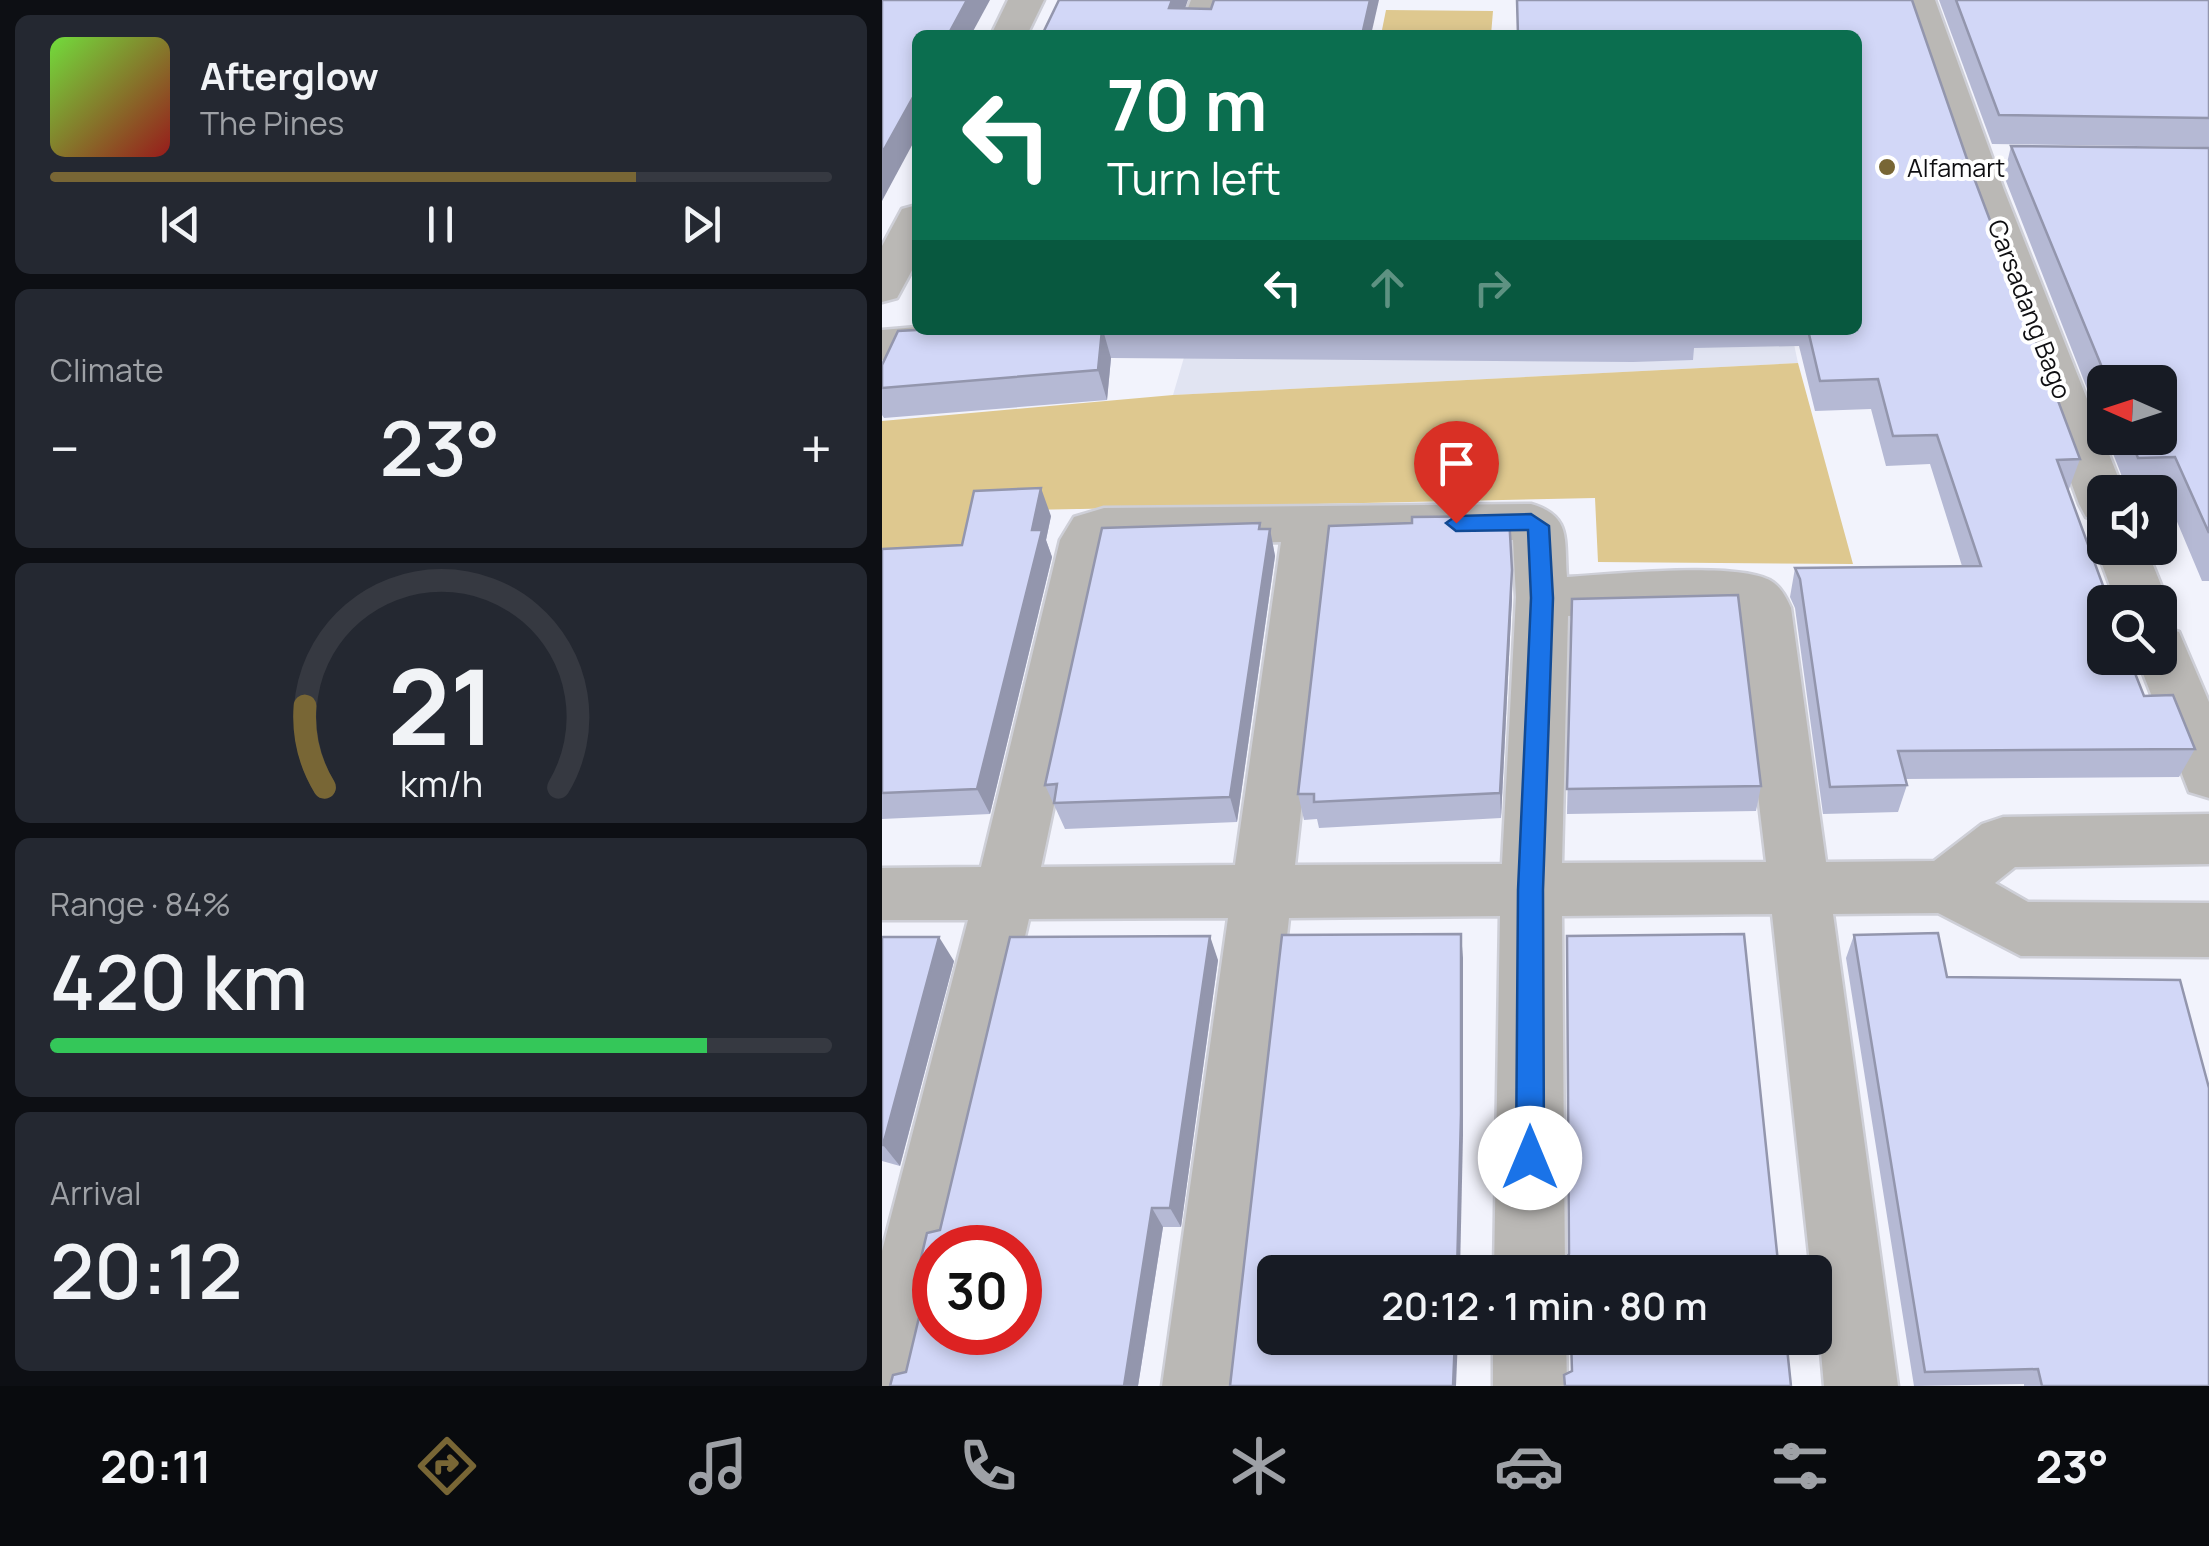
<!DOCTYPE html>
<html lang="en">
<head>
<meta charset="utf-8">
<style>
  body { margin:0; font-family:Manrope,sans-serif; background:#242831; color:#f1f3f6; height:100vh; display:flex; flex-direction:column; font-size:38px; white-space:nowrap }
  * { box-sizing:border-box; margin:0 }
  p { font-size:32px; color:#9ea1a6 }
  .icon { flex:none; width:55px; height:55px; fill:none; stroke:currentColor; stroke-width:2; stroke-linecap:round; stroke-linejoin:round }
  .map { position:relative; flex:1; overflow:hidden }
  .sheet { display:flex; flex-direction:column; gap:15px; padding:15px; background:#0d0f14; width:882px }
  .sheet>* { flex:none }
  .guide { position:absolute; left:30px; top:30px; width:950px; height:305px; border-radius:15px; box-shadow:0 5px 15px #0003; background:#0b6e4f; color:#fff; overflow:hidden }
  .needle { width:65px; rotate:273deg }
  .controls { position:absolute; left:1205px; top:365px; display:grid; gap:20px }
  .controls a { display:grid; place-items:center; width:90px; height:90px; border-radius:15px; background:#171b24; box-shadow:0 5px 15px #0003; font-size:50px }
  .speed { position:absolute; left:30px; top:1225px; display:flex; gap:20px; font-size:50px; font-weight:700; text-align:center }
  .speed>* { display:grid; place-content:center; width:130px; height:130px; border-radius:50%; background:#171b24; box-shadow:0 5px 15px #0003; line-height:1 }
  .speed .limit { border:15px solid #d22; background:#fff; color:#111 }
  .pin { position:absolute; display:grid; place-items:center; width:85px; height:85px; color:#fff; margin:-102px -42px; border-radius:50% 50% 50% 0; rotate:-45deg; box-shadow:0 0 10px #0007 }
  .pin .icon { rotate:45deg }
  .me { position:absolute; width:110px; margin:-55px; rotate:0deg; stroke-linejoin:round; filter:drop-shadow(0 0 8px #0008) }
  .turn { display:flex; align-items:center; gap:35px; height:210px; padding:0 30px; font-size:45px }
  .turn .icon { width:130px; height:130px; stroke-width:2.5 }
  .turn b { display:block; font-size:70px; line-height:85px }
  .lanes { display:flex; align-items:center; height:95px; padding:0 30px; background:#0003; justify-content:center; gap:50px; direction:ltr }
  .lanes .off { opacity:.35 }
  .big { font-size:75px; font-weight:600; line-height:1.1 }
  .sheet .tile { flex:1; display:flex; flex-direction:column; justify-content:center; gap:15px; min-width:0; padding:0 35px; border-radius:15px; background:#242831 }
  .sheet .dial { align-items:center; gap:0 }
  .dial svg { height:260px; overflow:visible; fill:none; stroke:#363941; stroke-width:7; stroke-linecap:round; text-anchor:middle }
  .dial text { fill:#f1f3f6; stroke:none }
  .song { display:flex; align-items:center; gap:30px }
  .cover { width:120px; height:120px; border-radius:15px; background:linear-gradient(135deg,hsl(100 70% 55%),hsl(0 70% 35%)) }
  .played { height:10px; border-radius:5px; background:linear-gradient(90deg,#786635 75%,#363941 75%) }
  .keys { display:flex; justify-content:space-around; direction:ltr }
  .heat { display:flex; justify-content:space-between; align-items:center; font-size:55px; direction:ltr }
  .charge { height:15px; border-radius:8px; background:linear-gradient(90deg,#34c759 84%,#363941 0) }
  .trip { position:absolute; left:375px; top:1255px; width:575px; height:100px; border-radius:15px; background:#171b24; box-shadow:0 5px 15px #0003; font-weight:600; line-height:100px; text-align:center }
  .tabs { display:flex; height:160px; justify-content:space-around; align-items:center; background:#090b0e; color:#9ea1a6 }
  .tabs .icon { width:70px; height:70px }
  .tabs .current { color:#786635 }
  .tabs b { font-size:45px; color:#f1f3f6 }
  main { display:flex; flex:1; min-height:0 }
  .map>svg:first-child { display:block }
  .built { fill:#e1e4f2 }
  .green { fill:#dec88f }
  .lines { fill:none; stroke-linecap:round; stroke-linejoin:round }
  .minor-casing { stroke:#cecfd7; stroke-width:5 }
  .minor { fill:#bab8b5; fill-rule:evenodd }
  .wall { fill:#b5b9d4 }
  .shaded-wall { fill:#9396ad }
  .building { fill:#d2d7f7; stroke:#9396ad; stroke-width:2.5; fill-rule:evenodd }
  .route { fill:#1a73e8; stroke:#114b97; stroke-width:2.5 }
  .poi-dot { fill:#786635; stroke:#fff; stroke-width:4 }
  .labels { text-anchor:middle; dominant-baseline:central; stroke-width:8; stroke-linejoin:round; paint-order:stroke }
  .far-poi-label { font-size:25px; fill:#0f0f12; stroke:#fff; text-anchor:start }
  .far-street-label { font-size:25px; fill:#0f0f12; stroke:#fff }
</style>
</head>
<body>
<main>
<section class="sheet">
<div class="tile">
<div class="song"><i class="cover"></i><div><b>Afterglow</b><p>The Pines</p></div></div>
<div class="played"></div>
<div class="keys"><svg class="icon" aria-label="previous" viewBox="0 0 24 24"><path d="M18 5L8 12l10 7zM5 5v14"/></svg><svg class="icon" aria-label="pause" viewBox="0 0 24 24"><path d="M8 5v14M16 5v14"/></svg><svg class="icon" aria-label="next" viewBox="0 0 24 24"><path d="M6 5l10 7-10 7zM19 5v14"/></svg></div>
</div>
<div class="tile"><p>Climate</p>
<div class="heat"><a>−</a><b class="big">23°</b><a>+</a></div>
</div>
<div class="tile dial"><svg viewBox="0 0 100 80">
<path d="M14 69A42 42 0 1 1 86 69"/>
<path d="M14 69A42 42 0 0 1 8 44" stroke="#786635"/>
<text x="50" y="56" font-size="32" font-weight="700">21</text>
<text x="50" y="72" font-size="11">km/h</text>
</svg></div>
<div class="tile"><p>Range · 84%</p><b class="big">420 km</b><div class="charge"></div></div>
<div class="tile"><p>Arrival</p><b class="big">20:12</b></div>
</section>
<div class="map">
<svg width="1327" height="1386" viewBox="0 0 1327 1386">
  <rect width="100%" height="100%" fill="#f2f3fc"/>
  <path class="built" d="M 310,330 L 909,330 L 916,363 L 291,395 Z"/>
  <g class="green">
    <path d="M 504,10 L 611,11 L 609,35 L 499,35 Z"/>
    <path d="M 916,363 L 971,564 L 716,562 L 713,498 L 103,511 L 95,544 L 0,577 L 0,421 L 291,395 Z"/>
  </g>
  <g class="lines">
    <defs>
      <g id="minor">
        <path d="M 126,0 L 162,0 L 145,35 L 109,35 Z"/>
        <path d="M 309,0 L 345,0 L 332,35 L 296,35 Z"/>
        <path d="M 1017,0 L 1053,0 L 1122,190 L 1242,492 L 1222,492 L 1222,522 L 1204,517 L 1197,504 L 1082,190 Z"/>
        <path d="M 35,205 L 35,261 L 15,298 L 0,302 L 0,246 L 20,209 Z"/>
        <path d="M 35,327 L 35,330 L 203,330 L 197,340 L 181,344 L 0,360 L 0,330 Z"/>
        <path d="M 649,504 C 690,516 682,539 685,577 C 726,575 863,560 892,583 C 900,589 905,599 909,608 L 944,862 L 1052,861 L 1100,824 L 1121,817 L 1327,814 L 1327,864 L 1133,867 L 1113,883 L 1146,902 L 1327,903 L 1327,957 L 1139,956 L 1056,913 L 951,914 L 1016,1386 L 942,1386 L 932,1272 L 929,1272 L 890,914 L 680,916 L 683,1272 L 612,1272 L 618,916 L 407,918 L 354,1386 L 280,1386 L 346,918 L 147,919 L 71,1248 L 52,1248 L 52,1329 L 39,1386 L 0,1386 L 0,1251 L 86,920 L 0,920 L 0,868 L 99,867 L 178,540 L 192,517 L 222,508 ZM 631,540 L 634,597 L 620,864 L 413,865 L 449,542 ZM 399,542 L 353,865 L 159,867 L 227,544 ZM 854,610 L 884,862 L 680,863 L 686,616 Z"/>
        <path d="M 1222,534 L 1222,548 L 1264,548 L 1286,602 L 1279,616 L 1278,602 L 1234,602 L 1214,548 Z"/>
        <path d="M 1278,626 L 1297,632 L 1327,702 L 1327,798 L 1307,792 L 1255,658 L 1278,658 Z"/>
        <path d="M 611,1338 L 684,1338 L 685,1386 L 611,1386 Z"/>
      </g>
    </defs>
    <use href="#minor" class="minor-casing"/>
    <use href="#minor" class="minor"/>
  </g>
  <g class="wall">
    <path d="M 634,0 L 1030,0 L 1086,162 L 1198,459 L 1187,489 L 1186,489 L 1227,602 L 1222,602 L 1222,658 L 1247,658 L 1262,696 L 1291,695 L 1313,749 L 1297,777 L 1023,779 L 1025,785 L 1016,812 L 941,814 L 913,608 L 908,597 L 913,568 L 1080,566 L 1048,464 L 1004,466 L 989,409 L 933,411 L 917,346 L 812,348 L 811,360 L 751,362 L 229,358 L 225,400 L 2,418 L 0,415 L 0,365 L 16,331 L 35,330 L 975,330 L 975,35 L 636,35 Z"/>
    <path d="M 1057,0 L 1327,0 L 1327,147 L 1110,144 Z"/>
    <path d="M 1129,146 L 1327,148 L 1327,581 L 1320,581 L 1280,486 L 1244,487 L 1225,438 L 1278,438 L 1278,382 L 1222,382 L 1222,432 L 1122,176 Z"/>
    <path d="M 169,516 L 164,540 L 170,557 L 108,814 L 0,819 L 0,549 L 80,545 Z"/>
    <path d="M 378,523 L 379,529 L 388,529 L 393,556 L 355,822 L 183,829 L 163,785 Z"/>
    <path d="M 630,597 L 619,818 L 437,828 L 435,819 L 422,820 L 416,794 Z"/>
    <path d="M 690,599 L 879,786 L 874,811 L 685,814 Z"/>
    <path d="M 972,935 L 1065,977 L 1327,1386 L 1142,1386 L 1142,1384 L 1032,1386 L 964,958 Z"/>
    <path d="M 0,937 L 72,961 L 18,1166 L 0,1161 Z"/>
    <path d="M 336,960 L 299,1227 L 281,1227 L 256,1386 L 8,1386 L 24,1372 L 58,1230 Z"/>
  </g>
  <g class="shaded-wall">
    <path d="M 85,0 L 108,0 L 89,35 L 66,35 Z"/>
    <path d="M 290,0 L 306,0 L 294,35 L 287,8 Z"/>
    <path d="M 488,0 L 497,0 L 489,35 L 480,35 Z"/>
    <path d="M 35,90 L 35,136 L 0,201 L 0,153 Z"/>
    <path d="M 221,330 L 229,358 L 225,400 L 216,370 Z"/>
    <path d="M 159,488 L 169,516 L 164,540 L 170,557 L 108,814 L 95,789 Z"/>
    <path d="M 388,529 L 393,556 L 355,822 L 348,797 Z"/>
    <path d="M 630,570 L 630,597 L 619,818 L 618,793 Z"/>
    <path d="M 579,934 L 581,958 L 581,1135 L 578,1272 L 575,1272 Z"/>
    <path d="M 328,936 L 336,960 L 299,1227 L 288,1208 Z"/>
    <path d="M 57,937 L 72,961 L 18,1166 L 1,1145 Z"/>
    <path d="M 270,1208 L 281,1227 L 256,1386 L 242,1386 Z"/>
    <path d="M 573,1338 L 576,1338 L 574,1386 L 571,1386 Z"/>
  </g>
  <g class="building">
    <path d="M 0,0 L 85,0 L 66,35 L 35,35 L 35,90 L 0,153 Z"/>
    <path d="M 177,0 L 290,0 L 287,8 L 329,9 L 332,0 L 488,0 L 480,35 L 160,35 Z"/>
    <path d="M 635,0 L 1030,0 L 1086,162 L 1198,459 L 1175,460 L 1227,602 L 1222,602 L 1222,658 L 1247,658 L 1262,696 L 1291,695 L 1313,749 L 1016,751 L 1025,785 L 948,787 L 918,579 L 913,568 L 1099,566 L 1055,435 L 1011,436 L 996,379 L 938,381 L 926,330 L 975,330 L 975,35 L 636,35 Z"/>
    <path d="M 1074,0 L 1327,0 L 1327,118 L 1117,115 Z"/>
    <path d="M 1129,146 L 1327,148 L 1327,533 L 1293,457 L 1256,458 L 1248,438 L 1278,438 L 1278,382 L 1226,382 Z"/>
    <path d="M 35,330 L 220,330 L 216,370 L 0,388 L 0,365 L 16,331 Z"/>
    <path d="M 455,330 L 813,330 L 753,332 Z"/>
    <path d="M 159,488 L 150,530 L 160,530 L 95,789 L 0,793 L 0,549 L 80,545 L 92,491 Z"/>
    <path d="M 627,516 L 630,570 L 618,793 L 432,802 L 432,794 L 416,794 L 447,526 L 530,523 L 530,517 Z"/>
    <path d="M 378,523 L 377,529 L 388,529 L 348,797 L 172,803 L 175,784 L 163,785 L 220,528 Z"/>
    <path d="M 856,595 L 879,786 L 685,789 L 690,599 Z"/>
    <path d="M 1056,933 L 1065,977 L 1298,980 L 1327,1088 L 1327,1386 L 1160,1386 L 1156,1369 L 1043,1372 L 972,935 Z"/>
    <path d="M 579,934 L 579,1114 L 575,1272 L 392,1272 L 392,1338 L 573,1338 L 571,1386 L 348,1386 L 400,935 Z"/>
    <path d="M 862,934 L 897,1272 L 682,1272 L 682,1262 L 687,1254 L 685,936 Z"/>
    <path d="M 328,936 L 288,1208 L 270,1208 L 242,1386 L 8,1386 L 11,1375 L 24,1372 L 38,1313 L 38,1262 L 45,1233 L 58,1230 L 128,937 ZM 52,1248 L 138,1248 L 138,1332 L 52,1332 Z"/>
    <path d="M 0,937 L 57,937 L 1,1145 L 0,1145 Z"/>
    <path d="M 689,1338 L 904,1338 L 909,1386 L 683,1386 L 682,1375 L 690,1371 Z"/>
  </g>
  <path class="route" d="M 649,514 L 667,526 L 671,598 L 661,890 L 662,1158 L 658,1167 L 648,1171 L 638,1167 L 634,1158 L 636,890 L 649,598 L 646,530 L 574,531 L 564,523 L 574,516 Z"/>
  <circle class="poi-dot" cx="1005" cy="167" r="10"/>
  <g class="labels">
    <g class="far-poi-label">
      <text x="1025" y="167">Alfamart</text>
    </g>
    <g class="far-street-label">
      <text transform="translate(1148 309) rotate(69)">Carsadang Bago</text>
    </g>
  </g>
</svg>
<div class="controls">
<a><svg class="needle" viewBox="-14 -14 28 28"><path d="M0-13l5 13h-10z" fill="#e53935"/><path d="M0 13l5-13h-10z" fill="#9ea1a6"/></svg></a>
<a><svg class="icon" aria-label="sound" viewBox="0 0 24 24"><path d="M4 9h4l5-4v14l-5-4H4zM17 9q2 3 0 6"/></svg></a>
<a><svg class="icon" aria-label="search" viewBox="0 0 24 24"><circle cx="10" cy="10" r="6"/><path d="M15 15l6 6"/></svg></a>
</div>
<div class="speed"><div class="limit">30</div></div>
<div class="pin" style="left:574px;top:523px;background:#d93025"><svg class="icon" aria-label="arrive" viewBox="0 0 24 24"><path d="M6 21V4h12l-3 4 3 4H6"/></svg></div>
<svg class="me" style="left:648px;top:1158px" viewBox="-20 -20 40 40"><circle r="19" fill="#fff"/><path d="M0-13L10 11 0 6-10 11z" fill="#1a73e8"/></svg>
<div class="trip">20:12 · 1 min · 80 m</div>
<div class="guide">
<div class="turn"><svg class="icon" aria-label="left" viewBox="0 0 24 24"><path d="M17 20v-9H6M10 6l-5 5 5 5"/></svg><div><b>70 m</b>Turn left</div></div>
<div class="lanes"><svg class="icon" aria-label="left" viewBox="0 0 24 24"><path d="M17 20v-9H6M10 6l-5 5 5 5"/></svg><svg class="icon off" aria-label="ahead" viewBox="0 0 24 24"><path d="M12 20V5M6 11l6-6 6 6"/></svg><svg class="icon off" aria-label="right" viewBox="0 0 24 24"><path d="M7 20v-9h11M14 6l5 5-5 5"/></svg></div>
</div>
</div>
</main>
<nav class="tabs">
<b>20:11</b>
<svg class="icon current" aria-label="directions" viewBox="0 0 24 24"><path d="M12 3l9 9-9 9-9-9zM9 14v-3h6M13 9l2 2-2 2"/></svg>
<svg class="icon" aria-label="music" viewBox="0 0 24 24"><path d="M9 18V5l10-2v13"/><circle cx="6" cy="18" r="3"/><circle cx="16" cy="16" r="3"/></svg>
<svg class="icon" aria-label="phone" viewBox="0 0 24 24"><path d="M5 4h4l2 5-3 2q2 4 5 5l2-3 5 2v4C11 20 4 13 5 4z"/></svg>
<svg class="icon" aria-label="climate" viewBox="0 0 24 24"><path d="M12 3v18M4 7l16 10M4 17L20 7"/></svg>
<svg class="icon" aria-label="car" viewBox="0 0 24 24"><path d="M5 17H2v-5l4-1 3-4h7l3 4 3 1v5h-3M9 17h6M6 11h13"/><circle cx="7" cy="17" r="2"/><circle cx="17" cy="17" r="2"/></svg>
<svg class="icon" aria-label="filters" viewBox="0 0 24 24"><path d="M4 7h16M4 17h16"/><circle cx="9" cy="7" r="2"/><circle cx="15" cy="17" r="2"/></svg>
<b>23°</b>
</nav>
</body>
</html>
